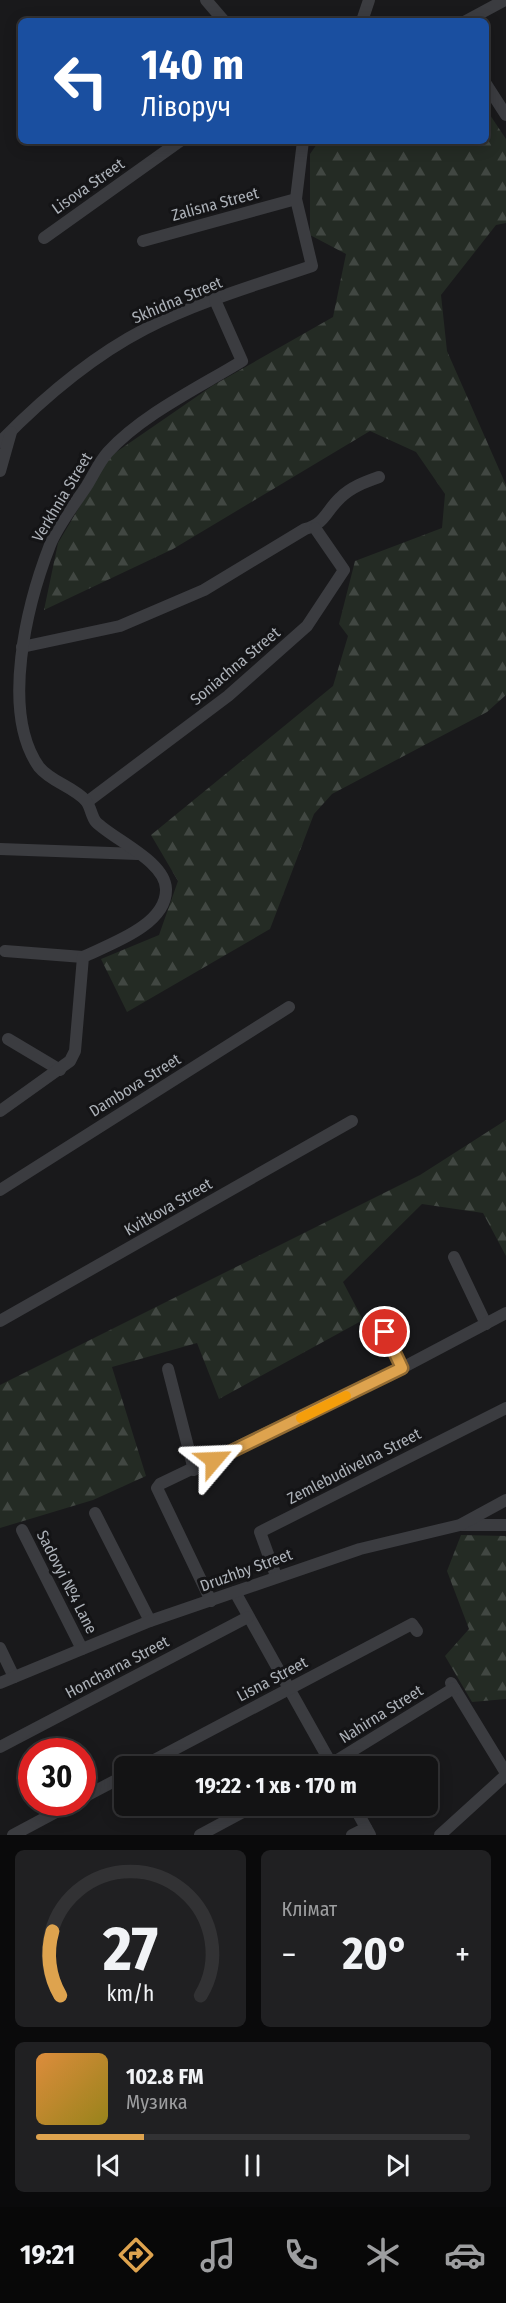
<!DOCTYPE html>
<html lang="uk">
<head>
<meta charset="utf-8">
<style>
  body { margin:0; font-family:"Fira Sans Condensed",sans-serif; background:#202022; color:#f1f3f6; height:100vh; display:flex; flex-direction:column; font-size:22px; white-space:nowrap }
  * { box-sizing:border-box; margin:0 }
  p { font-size:20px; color:#9d9ea0 }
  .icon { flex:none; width:33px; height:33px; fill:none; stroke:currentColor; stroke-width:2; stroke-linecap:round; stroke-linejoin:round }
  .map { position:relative; height:1835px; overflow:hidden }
  .side { display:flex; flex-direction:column; gap:15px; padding:15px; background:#0a0a0b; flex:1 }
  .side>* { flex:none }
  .banner { position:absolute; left:18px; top:18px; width:471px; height:126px; border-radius:9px; box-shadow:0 3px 15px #0003,0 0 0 2px #323234; background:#1a4fa0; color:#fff; overflow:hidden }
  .speed { position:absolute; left:18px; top:1738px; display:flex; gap:12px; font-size:30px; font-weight:700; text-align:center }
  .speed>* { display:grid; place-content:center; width:78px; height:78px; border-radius:50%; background:#131314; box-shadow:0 3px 15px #0003,0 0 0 2px #323234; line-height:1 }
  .speed .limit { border:9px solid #d22; background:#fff; color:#111 }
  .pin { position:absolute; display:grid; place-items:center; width:51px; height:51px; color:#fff; margin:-26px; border:3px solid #fff; border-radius:50%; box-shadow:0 2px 6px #0007 }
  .me { position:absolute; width:66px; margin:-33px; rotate:64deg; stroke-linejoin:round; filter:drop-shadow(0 0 4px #0008) }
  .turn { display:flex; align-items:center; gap:21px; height:126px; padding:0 24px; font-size:27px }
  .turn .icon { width:78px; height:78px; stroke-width:2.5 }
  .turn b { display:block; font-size:42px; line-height:51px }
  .big { font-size:45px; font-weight:700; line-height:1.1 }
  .side .card { flex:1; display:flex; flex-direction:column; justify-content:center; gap:9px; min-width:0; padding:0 21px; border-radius:9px; background:#202022 }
  .side .dial { align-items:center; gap:0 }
  .dial svg { height:156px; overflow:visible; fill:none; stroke:#323234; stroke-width:7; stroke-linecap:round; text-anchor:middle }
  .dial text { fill:#f1f3f6; stroke:none }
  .song { display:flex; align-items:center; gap:18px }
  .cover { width:72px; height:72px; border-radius:9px; background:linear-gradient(135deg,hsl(30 70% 55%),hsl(50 70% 35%)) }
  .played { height:6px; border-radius:3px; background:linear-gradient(90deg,#dea34e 25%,#323234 25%) }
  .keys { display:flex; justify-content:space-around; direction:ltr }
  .heat { display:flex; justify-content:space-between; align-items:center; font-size:33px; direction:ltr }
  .side .tiles { flex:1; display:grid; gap:15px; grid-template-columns:1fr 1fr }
  .card:last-child { grid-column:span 2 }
  .trip { position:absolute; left:114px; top:1756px; width:324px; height:60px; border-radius:9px; background:#131314; box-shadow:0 3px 15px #0003,0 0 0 2px #323234; font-weight:700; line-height:60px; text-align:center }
  .dock { display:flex; height:96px; justify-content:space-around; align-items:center; background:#080808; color:#9d9ea0 }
  .dock .icon { width:42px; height:42px }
  .dock .active { color:#dea34e }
  .dock b { font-size:27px; color:#f1f3f6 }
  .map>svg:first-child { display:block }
  .forest { fill:url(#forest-firs) }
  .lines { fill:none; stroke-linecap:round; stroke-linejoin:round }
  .street { stroke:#3b3c40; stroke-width:12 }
  .route-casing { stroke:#906a33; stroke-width:15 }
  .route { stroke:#dea34e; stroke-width:10 }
  .slow { stroke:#f59e0b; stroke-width:10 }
  .labels { text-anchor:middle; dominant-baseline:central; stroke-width:6; stroke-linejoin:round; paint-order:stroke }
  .street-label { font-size:16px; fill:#adb2b9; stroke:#141416 }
</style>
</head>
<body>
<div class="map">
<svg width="506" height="1835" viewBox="0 0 506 1835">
  <defs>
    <pattern id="forest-firs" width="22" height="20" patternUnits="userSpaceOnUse" patternTransform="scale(1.5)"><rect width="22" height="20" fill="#242b24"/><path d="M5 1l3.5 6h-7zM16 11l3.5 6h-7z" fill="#414742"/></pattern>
  </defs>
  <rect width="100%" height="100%" fill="#19191b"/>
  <g class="forest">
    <path d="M 486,109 L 506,139 L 506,223 L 496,225 L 441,295 L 447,351 L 506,485 L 506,695 L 487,712 L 332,794 L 314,814 L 270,929 L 127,1012 L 101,959 L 159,935 L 178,881 L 151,835 L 333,686 L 348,636 L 339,624 L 355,561 L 442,528 L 445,494 L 416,452 L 370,431 L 173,549 L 44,610 L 58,543 L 109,457 L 212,386 L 333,317 L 346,254 L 310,235 L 310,154 L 319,141 L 486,141 Z"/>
    <path d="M 506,1120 L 506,1256 L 483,1213 L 422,1204 L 343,1282 L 363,1320 L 219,1399 L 197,1343 L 112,1367 L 146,1476 L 93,1500 L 0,1528 L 0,1385 L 420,1175 Z"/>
    <path d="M 461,1535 L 506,1536 L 506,1699 L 472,1702 L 445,1656 L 469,1629 L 447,1571 Z"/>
  </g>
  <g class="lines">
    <g class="street">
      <path d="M 206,0 L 224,21"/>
      <path d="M 362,21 L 369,0"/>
      <path d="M 466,21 L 505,0"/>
      <path d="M 486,84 L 506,115"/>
      <path d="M 44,238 L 180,141"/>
      <path d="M 143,241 L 296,199"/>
      <path d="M 0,442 C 42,399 91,357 145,329 C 197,302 256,285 312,266 L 296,199 L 303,141"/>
      <path d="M 0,471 L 11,432"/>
      <path d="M 22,647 L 120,626 L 204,590 L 305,529 C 325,524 326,511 340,498 C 351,487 365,482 379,477"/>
      <path d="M 87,802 L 228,696 L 307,626 L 344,570 L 315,528"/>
      <path d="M 0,849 L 138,854"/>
      <path d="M 5,951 L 83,957"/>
      <path d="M 8,1039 L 60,1070"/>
      <path d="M 0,1111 L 70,1061 L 75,1051 L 83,957 C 110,944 167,925 166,889 C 165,861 114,840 96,822 C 91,816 91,807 86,801 C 74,787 51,782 39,767 C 0,712 27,604 50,545 C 58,525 74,505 86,487 C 93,476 99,462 108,452 C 143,414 198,388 242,361 L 215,300"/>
      <path d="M 0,1190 L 289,1007"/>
      <path d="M 454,1257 L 486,1324"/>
      <path d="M 377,1314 L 402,1368"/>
      <path d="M 0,1321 L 352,1121"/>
      <path d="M 168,1369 L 194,1470"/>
      <path d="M 95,1513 L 150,1621"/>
      <path d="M 461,1525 L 506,1525"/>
      <path d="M 22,1530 L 82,1649"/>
      <path d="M 276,1576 L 260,1532 L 506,1408"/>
      <path d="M 235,1592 L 333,1767"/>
      <path d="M 211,1601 L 157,1488 L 160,1484 L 402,1368 L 506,1313"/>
      <path d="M 0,1648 L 14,1677"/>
      <path d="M 0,1683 L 150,1621 L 360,1549 L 460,1525 L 506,1500"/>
      <path d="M 451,1683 L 506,1773"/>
      <path d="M 0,1747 L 248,1617"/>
      <path d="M 141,1767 L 412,1624 L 417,1631"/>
      <path d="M 326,1767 L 454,1688"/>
      <path d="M 82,1798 L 124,1776"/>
      <path d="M 354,1806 L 370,1835"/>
      <path d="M 13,1835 L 73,1803"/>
      <path d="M 200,1835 L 254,1806"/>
      <path d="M 352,1835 L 366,1828"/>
      <path d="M 440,1835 L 506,1775"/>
    </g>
  </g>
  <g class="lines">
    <defs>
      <path id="route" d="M 214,1460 L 402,1368 L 385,1332"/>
    </defs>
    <use href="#route" class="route-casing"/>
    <use href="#route" class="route"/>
    <path class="slow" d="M 301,1418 L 346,1396"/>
  </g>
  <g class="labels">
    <g class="street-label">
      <text transform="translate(88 186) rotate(-35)">Lisova Street</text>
      <text transform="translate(215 204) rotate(-15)">Zalisna Street</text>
      <text transform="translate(177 300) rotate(-23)">Skhidna Street</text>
      <text transform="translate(62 497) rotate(-59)">Verkhnia Street</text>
      <text transform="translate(235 666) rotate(-40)">Soniachna Street</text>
      <text transform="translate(135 1085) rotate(-32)">Dambova Street</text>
      <text transform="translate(168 1207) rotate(-30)">Kvitkova Street</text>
      <text transform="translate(354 1466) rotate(-27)">Zemlebudivelna Street</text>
      <text transform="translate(246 1570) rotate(-20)">Druzhby Street</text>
      <text transform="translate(67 1582) rotate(63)">Sadovyi №4 Lane</text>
      <text transform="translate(117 1667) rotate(-28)">Honcharna Street</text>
      <text transform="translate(272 1679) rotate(-28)">Lisna Street</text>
      <text transform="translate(381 1714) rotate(-32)">Nahirna Street</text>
    </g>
  </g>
</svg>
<div class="speed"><div class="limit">30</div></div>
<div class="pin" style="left:385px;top:1332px;background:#d93025"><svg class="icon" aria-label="arrive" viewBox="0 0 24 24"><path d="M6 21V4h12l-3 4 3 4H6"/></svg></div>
<svg class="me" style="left:214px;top:1460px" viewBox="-20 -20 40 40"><path d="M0-17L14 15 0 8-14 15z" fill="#dea34e" stroke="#fff" stroke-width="4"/></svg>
<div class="trip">19:22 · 1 хв · 170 m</div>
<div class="banner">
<div class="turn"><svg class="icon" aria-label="left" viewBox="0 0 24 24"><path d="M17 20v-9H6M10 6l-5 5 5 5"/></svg><div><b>140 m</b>Ліворуч</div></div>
</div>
</div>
<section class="side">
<div class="tiles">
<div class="card dial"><svg viewBox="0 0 100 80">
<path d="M14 69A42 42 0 1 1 86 69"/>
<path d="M14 69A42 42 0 0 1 10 36" stroke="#dea34e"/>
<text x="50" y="56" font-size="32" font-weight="700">27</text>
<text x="50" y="72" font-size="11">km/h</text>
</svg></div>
<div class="card"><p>Клімат</p>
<div class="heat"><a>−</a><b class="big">20°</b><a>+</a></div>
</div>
<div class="card">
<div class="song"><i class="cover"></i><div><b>102.8 FM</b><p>Музика</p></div></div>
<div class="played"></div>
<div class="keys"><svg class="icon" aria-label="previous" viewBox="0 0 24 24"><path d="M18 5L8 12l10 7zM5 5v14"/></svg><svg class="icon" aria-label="pause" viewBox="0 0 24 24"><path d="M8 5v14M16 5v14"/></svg><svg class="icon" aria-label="next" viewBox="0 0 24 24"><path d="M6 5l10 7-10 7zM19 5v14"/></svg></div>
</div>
</div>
</section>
<nav class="dock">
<b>19:21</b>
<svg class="icon active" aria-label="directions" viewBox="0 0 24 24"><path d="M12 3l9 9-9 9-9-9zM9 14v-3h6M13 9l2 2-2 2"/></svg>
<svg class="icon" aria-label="music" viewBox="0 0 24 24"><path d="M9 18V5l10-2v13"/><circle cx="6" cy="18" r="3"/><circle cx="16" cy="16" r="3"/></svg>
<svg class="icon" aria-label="phone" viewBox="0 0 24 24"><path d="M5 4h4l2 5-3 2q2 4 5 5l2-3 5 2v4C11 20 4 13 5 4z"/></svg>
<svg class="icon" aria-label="climate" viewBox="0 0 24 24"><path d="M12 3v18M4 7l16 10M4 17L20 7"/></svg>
<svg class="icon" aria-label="car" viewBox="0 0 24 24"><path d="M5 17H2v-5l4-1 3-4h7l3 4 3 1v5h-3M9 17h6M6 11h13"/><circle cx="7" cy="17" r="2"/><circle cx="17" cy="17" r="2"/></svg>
</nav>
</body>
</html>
